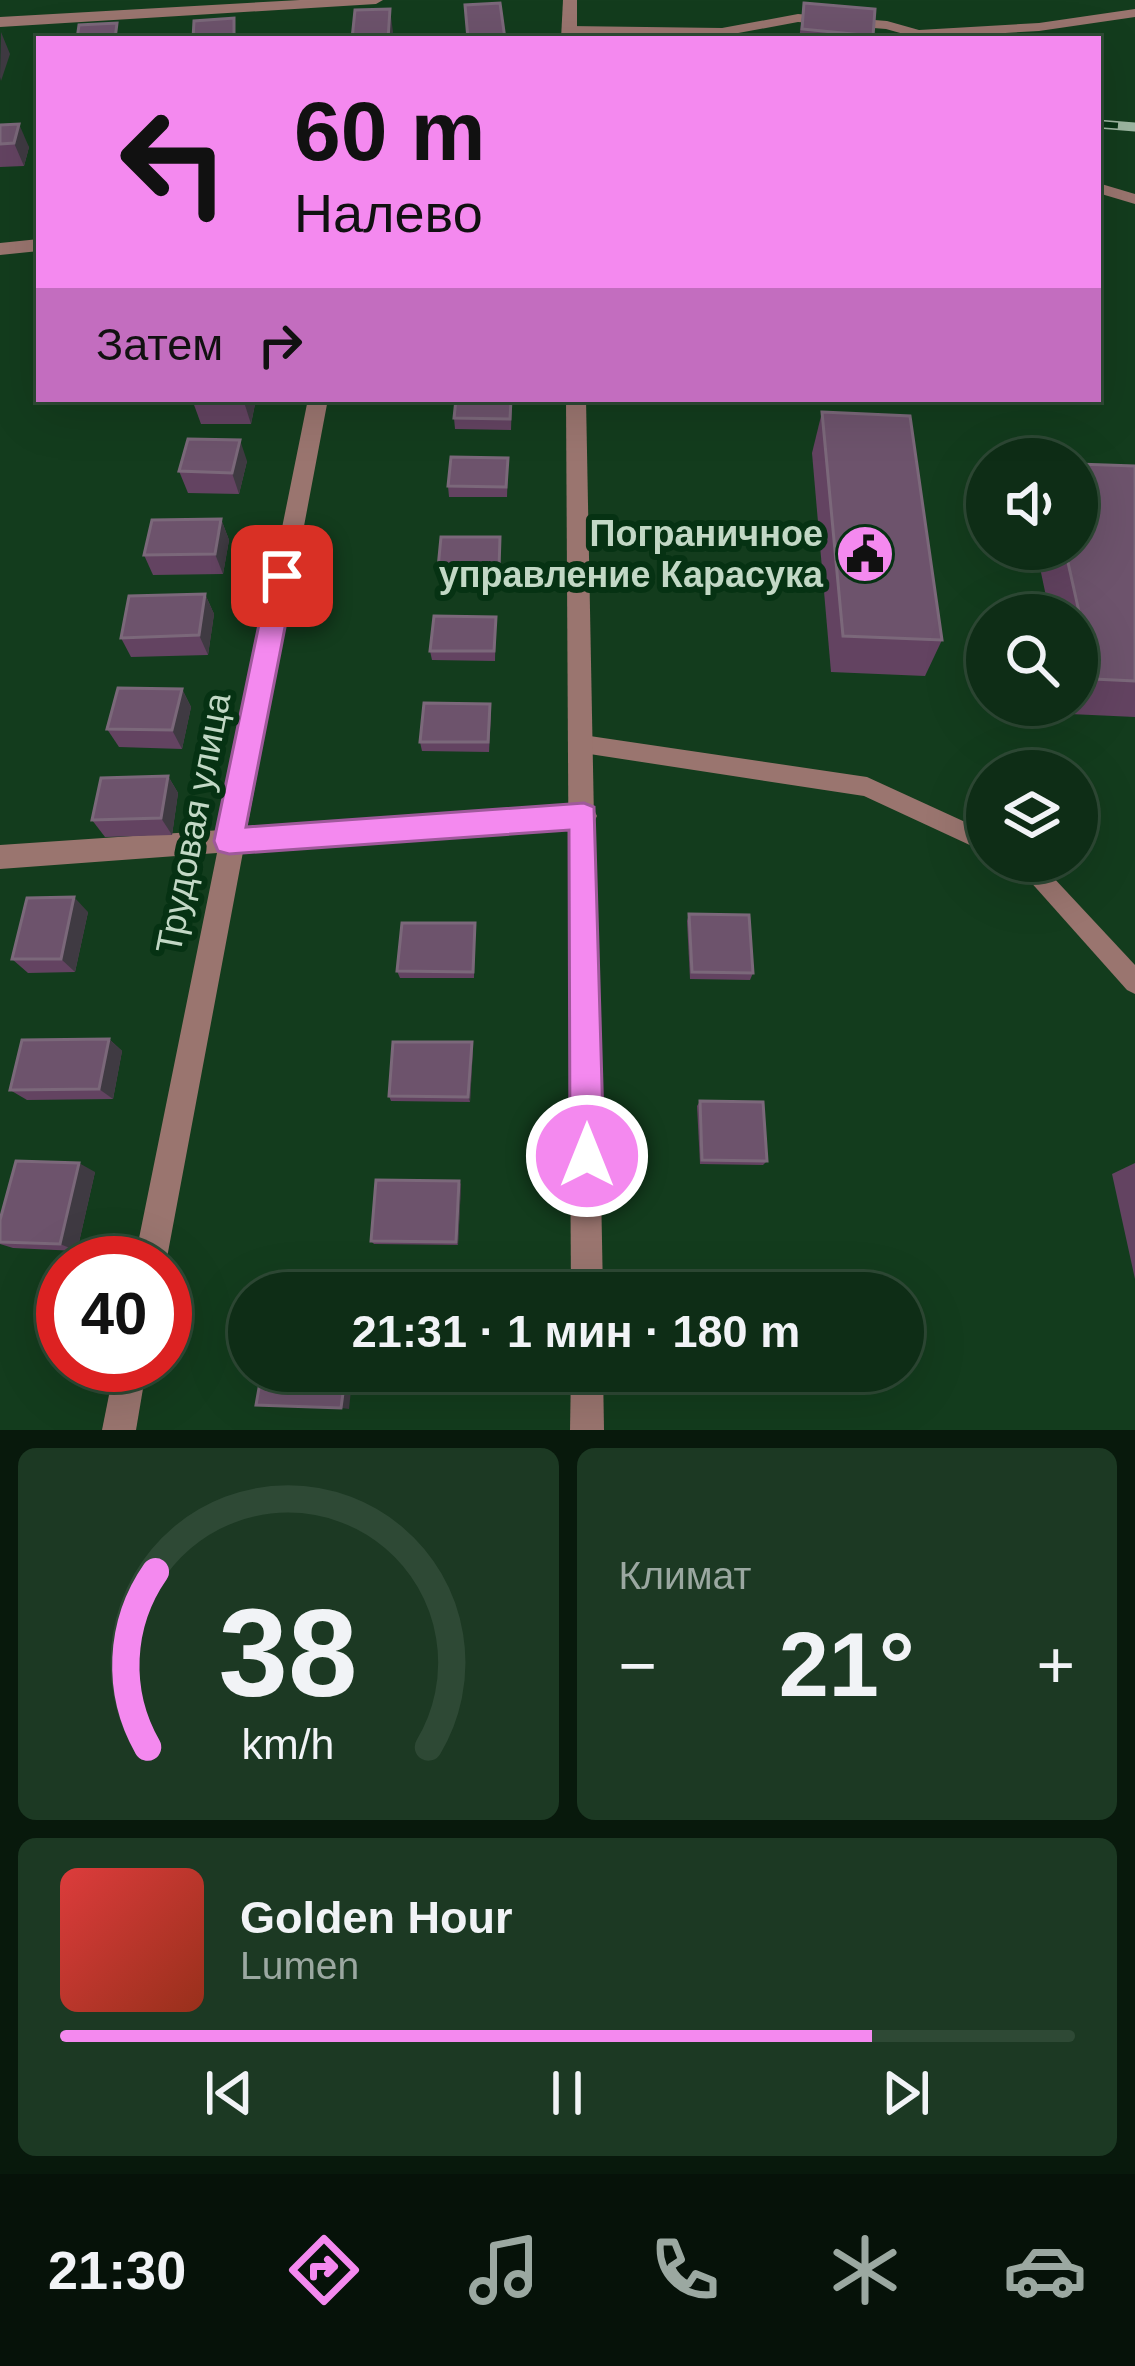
<!DOCTYPE html>
<html lang="ru">
<head>
<meta charset="utf-8">
<style>
  body { margin:0; font-family:Helvetica,sans-serif; background:#1c3923; color:#f1f3f6; height:100vh; display:flex; flex-direction:column; font-size:45px; white-space:nowrap }
  * { box-sizing:border-box; margin:0 }
  p { font-size:39px; color:#9ba8a1 }
  .icon { flex:none; width:66px; height:66px; fill:none; stroke:currentColor; stroke-width:2; stroke-linecap:round; stroke-linejoin:round }
  .map { position:relative; height:1430px; overflow:hidden }
  .drawer { display:flex; flex-direction:column; gap:18px; padding:18px; background:#08190c; flex:1 }
  .drawer>* { flex:none }
  .hud { position:absolute; left:36px; top:36px; width:1065px; height:366px; border-radius:0px; box-shadow:0 12px 48px #0002,0 0 0 3px #2e4935; background:#f489ef; color:#111; overflow:hidden }
  .buttons { position:absolute; left:966px; top:438px; display:grid; gap:24px }
  .buttons a { display:grid; place-items:center; width:132px; height:132px; border-radius:50%; background:#0e2d16; box-shadow:0 12px 48px #0002,0 0 0 3px #2e4935; font-size:60px }
  .speed { position:absolute; left:36px; top:1236px; display:flex; gap:24px; font-size:60px; font-weight:700; text-align:center }
  .speed>* { display:grid; place-content:center; width:156px; height:156px; border-radius:50%; background:#0e2d16; box-shadow:0 12px 48px #0002,0 0 0 3px #2e4935; line-height:1 }
  .speed .limit { border:18px solid #d22; background:#fff; color:#111 }
  .pin { position:absolute; display:grid; place-items:center; width:102px; height:102px; color:#fff; margin:-51px; border-radius:24px; box-shadow:0 6px 18px #0006 }
  .me { position:absolute; width:132px; margin:-66px; rotate:0deg; stroke-linejoin:round; filter:drop-shadow(0 0 9px #0008) }
  .turn { display:flex; align-items:center; gap:42px; height:252px; padding:0 60px; font-size:54px }
  .turn .icon { width:156px; height:156px; stroke-width:2.5 }
  .turn b { display:block; font-size:84px; line-height:102px }
  .then { display:flex; align-items:center; height:114px; padding:0 60px; background:#0003; gap:24px; font-size:45px }
  .big { font-size:90px; font-weight:700; line-height:1.1 }
  .drawer .tile { flex:1; display:flex; flex-direction:column; justify-content:center; gap:18px; min-width:0; padding:0 42px; border-radius:18px; background:#1c3923 }
  .drawer .dial { align-items:center; gap:0 }
  .dial svg { height:312px; overflow:visible; fill:none; stroke:#2e4935; stroke-width:7; stroke-linecap:round; text-anchor:middle }
  .dial text { fill:#f1f3f6; stroke:none }
  .song { display:flex; align-items:center; gap:36px }
  .cover { width:144px; height:144px; border-radius:18px; background:linear-gradient(135deg,hsl(0 70% 55%),hsl(10 70% 35%)) }
  .played { height:12px; border-radius:6px; background:linear-gradient(90deg,#f489ef 80%,#2e4935 80%) }
  .keys { display:flex; justify-content:space-around; direction:ltr }
  .heat { display:flex; justify-content:space-between; align-items:center; font-size:66px; direction:ltr }
  .drawer .tiles { flex:1; display:grid; gap:18px; grid-template-columns:1fr 1fr }
  .tile:last-child { grid-column:span 2 }
  .trip { position:absolute; left:228px; top:1272px; width:696px; height:120px; border-radius:60px; background:#0e2d16; box-shadow:0 12px 48px #0002,0 0 0 3px #2e4935; font-weight:700; line-height:120px; text-align:center }
  .dock { display:flex; height:192px; justify-content:space-around; align-items:center; background:#061209; color:#9ba8a1 }
  .dock .icon { width:84px; height:84px }
  .dock .active { color:#f489ef }
  .dock b { font-size:54px; color:#f1f3f6 }
  .map>svg:first-child { display:block }
  .lines { fill:none; stroke-linecap:round; stroke-linejoin:round }
  .service { fill:#9a756f; fill-rule:evenodd }
  .minor { fill:#9a756f; fill-rule:evenodd }
  .tertiary { fill:#9a756f; fill-rule:evenodd }
  .rail-casing { stroke:#9cb6a1; stroke-width:9 }
  .rail { stroke:#063213; stroke-width:6; stroke-dasharray:20; stroke-linecap:butt }
  .wall { fill:#634361 }
  .shaded-wall { fill:#3f3a42 }
  .building { fill:#6d536c; stroke:#7b687a; stroke-width:3 }
  .route { fill:#f489ef; stroke:#9f599b; stroke-width:3 }
  .labels { text-anchor:middle; dominant-baseline:central; stroke-width:12; stroke-linejoin:round; paint-order:stroke }
  .poi-label { font-size:36px; font-weight:bold; fill:#c2d8c5; stroke:#063213; text-anchor:end }
  .street-label { font-size:36px; fill:#c2d8c5; stroke:#063213 }
</style>
</head>
<body>
<div class="map">
<svg width="1135" height="1430" viewBox="0 0 1135 1430">
  <rect width="100%" height="100%" fill="#133c1d"/>
  <g class="lines">
    <g class="service">
      <path d="M 1135,9 L 1135,17 L 1039,31 L 918,38 L 886,29 L 798,22 L 722,36 L 569,34 L 562,30 L 569,26 L 722,28 L 798,14 L 887,21 L 919,30 L 1039,23 Z"/>
      <path d="M 1098,183 L 1135,194 L 1135,204 L 1098,193 Z"/>
      <path d="M 583,735 L 867,777 L 987,832 L 987,853 L 864,796 L 583,753 L 575,750 L 572,744 L 575,738 Z"/>
      <path d="M 1012,861 L 1038,861 L 1135,965 L 1135,994 L 1127,990 Z"/>
    </g>
    <g class="minor">
      <path d="M 300,0 L 383,0 L 376,4 L 0,27 L 0,17 Z"/>
      <path d="M 39,239 L 39,251 L 0,255 L 0,243 Z"/>
      <path d="M 308,399 L 328,399 L 247,828 L 584,805 L 593,808 L 597,816 L 593,824 L 584,827 L 243,852 L 166,1263 L 134,1263 L 217,853 L 0,869 L 0,845 L 221,830 Z"/>
      <path d="M 115,1365 L 147,1365 L 136,1430 L 102,1430 Z"/>
    </g>
    <g class="tertiary">
      <path d="M 563,0 L 577,0 L 577,39 L 561,39 Z"/>
      <path d="M 566,399 L 586,399 L 603,1293 L 571,1293 Z"/>
      <path d="M 571,1371 L 603,1371 L 604,1430 L 570,1430 Z"/>
    </g>
    <defs>
      <path id="rail" d="M 1098,124 L 1135,127"/>
    </defs>
    <use href="#rail" class="rail-casing"/>
    <use href="#rail" class="rail"/>
  </g>
  <g class="wall">
    <path d="M 804,3 L 875,9 L 873,39 L 799,39 Z"/>
    <path d="M 0,125 L 29,147 L 24,166 L 0,167 Z"/>
    <path d="M 256,399 L 251,424 L 201,424 L 193,402 Z"/>
    <path d="M 512,399 L 511,430 L 455,429 L 454,418 Z"/>
    <path d="M 822,412 L 942,640 L 925,676 L 831,672 L 812,453 Z"/>
    <path d="M 247,461 L 239,494 L 188,493 L 179,471 Z"/>
    <path d="M 1135,466 L 1135,717 L 1070,714 L 1068,705 L 1077,705 L 1077,615 L 1050,615 L 1036,549 L 1077,549 Z"/>
    <path d="M 508,469 L 507,497 L 449,497 L 448,486 Z"/>
    <path d="M 221,519 L 229,540 L 223,574 L 153,575 L 144,555 Z"/>
    <path d="M 500,537 L 500,579 L 439,579 L 438,568 Z"/>
    <path d="M 205,594 L 214,614 L 208,655 L 131,657 L 121,638 Z"/>
    <path d="M 496,617 L 495,661 L 432,660 L 430,651 Z"/>
    <path d="M 182,689 L 191,707 L 182,749 L 119,747 L 107,729 Z"/>
    <path d="M 491,714 L 489,752 L 422,751 L 420,742 Z"/>
    <path d="M 168,776 L 178,793 L 172,835 L 105,837 L 92,820 Z"/>
    <path d="M 88,912 L 75,972 L 28,973 L 12,959 Z"/>
    <path d="M 689,914 L 753,973 L 750,980 L 690,979 L 687,921 Z"/>
    <path d="M 475,923 L 474,978 L 400,978 L 397,971 Z"/>
    <path d="M 109,1039 L 122,1051 L 113,1099 L 27,1100 L 10,1090 Z"/>
    <path d="M 472,1042 L 473,1048 L 470,1102 L 391,1101 L 389,1096 Z"/>
    <path d="M 700,1101 L 767,1161 L 763,1165 L 700,1164 L 697,1106 Z"/>
    <path d="M 1135,1163 L 1135,1279 L 1112,1174 Z"/>
    <path d="M 95,1172 L 77,1251 L 13,1248 L 0,1244 L 0,1220 Z"/>
    <path d="M 459,1181 L 461,1185 L 458,1245 L 374,1244 L 371,1241 Z"/>
  </g>
  <g class="shaded-wall">
    <path d="M 390,9 L 393,32 L 392,39 L 388,39 Z"/>
    <path d="M 1,32 L 10,54 L 1,81 L 0,77 Z"/>
    <path d="M 19,124 L 29,147 L 24,166 L 14,143 Z"/>
    <path d="M 245,399 L 256,399 L 251,424 L 244,402 Z"/>
    <path d="M 240,440 L 247,461 L 239,494 L 232,473 Z"/>
    <path d="M 221,519 L 229,540 L 223,574 L 215,554 Z"/>
    <path d="M 205,594 L 214,614 L 208,655 L 199,635 Z"/>
    <path d="M 182,689 L 191,707 L 182,749 L 172,730 Z"/>
    <path d="M 168,776 L 178,793 L 172,835 L 161,818 Z"/>
    <path d="M 74,897 L 88,912 L 75,972 L 61,959 Z"/>
    <path d="M 109,1039 L 122,1051 L 113,1099 L 99,1089 Z"/>
    <path d="M 472,1042 L 473,1048 L 470,1102 L 468,1097 Z"/>
    <path d="M 79,1163 L 95,1172 L 77,1251 L 60,1244 Z"/>
    <path d="M 459,1181 L 461,1185 L 458,1245 L 456,1242 Z"/>
    <path d="M 346,1371 L 353,1371 L 349,1409 L 341,1408 Z"/>
  </g>
  <g class="building">
    <path d="M 500,3 L 505,39 L 468,39 L 465,5 Z"/>
    <path d="M 804,3 L 875,9 L 873,36 L 802,29 Z"/>
    <path d="M 390,9 L 388,39 L 352,39 L 355,10 Z"/>
    <path d="M 234,18 L 234,39 L 193,39 L 194,21 Z"/>
    <path d="M 117,23 L 115,39 L 77,39 L 79,25 Z"/>
    <path d="M 19,124 L 14,143 L 0,144 L 0,125 Z"/>
    <path d="M 194,399 L 245,399 L 244,402 L 193,402 Z"/>
    <path d="M 456,399 L 511,399 L 510,419 L 454,418 Z"/>
    <path d="M 822,412 L 910,416 L 942,640 L 843,636 Z"/>
    <path d="M 188,439 L 240,440 L 232,473 L 179,471 Z"/>
    <path d="M 451,457 L 508,458 L 506,487 L 448,486 Z"/>
    <path d="M 1077,464 L 1135,466 L 1135,681 L 1094,679 L 1065,549 L 1077,549 Z"/>
    <path d="M 221,519 L 215,554 L 144,555 L 152,520 Z"/>
    <path d="M 441,537 L 500,537 L 499,569 L 438,568 Z"/>
    <path d="M 205,594 L 199,635 L 121,638 L 129,596 Z"/>
    <path d="M 434,616 L 496,617 L 494,651 L 430,651 Z"/>
    <path d="M 118,688 L 182,689 L 172,730 L 107,729 Z"/>
    <path d="M 424,703 L 490,704 L 488,742 L 420,742 Z"/>
    <path d="M 168,776 L 161,818 L 92,820 L 101,778 Z"/>
    <path d="M 74,897 L 61,959 L 12,959 L 27,898 Z"/>
    <path d="M 689,914 L 749,915 L 753,973 L 692,972 Z"/>
    <path d="M 402,923 L 475,923 L 473,972 L 397,971 Z"/>
    <path d="M 109,1039 L 99,1089 L 10,1090 L 22,1040 Z"/>
    <path d="M 393,1042 L 472,1042 L 468,1097 L 389,1096 Z"/>
    <path d="M 700,1101 L 763,1102 L 767,1161 L 702,1160 Z"/>
    <path d="M 16,1161 L 79,1163 L 60,1244 L 0,1242 L 0,1220 Z"/>
    <path d="M 376,1180 L 459,1181 L 456,1242 L 371,1241 Z"/>
    <path d="M 262,1371 L 346,1371 L 341,1408 L 256,1405 Z"/>
    <path d="M 715,1371 L 812,1371 L 812,1381 L 715,1378 Z"/>
  </g>
  <path class="route" d="M 282,566 L 295,576 L 246,827 L 584,803 L 594,807 L 604,1156 L 599,1168 L 587,1173 L 575,1168 L 570,1156 L 569,830 L 229,854 L 218,851 L 214,841 L 269,576 Z"/>
  <defs>
    <symbol id="civic-disc" viewBox="-11 -11 22 22"><circle r="9.5" fill="#f489ef" stroke="#063213"/><path d="M-.6-6.5H3V-4.5H.6V-3L4-1V1h2V6H-6V1h2V-1L-.6-3ZM-1.2 2.5V6h2.4V2.5Z" fill="#111"/></symbol>
  </defs>
  <g fill-rule="evenodd">
    <use href="#civic-disc" x="832" y="521" width="66" height="66"/>
  </g>
  <g class="labels">
    <g class="poi-label">
      <text x="823" y="533">Пограничное<tspan x="823" dy="41">управление Карасука</tspan></text>
    </g>
    <g class="street-label">
      <text transform="translate(193 823) rotate(-79)">Трудовая улица</text>
    </g>
  </g>
</svg>
<div class="buttons">
<a><svg class="icon" aria-label="sound" viewBox="0 0 24 24"><path d="M4 9h4l5-4v14l-5-4H4zM17 9q2 3 0 6"/></svg></a>
<a><svg class="icon" aria-label="search" viewBox="0 0 24 24"><circle cx="10" cy="10" r="6"/><path d="M15 15l6 6"/></svg></a>
<a><svg class="icon" aria-label="layers" viewBox="0 0 24 24"><path d="M12 4l9 5-9 5-9-5zM3 14l9 5 9-5"/></svg></a>
</div>
<div class="speed"><div class="limit">40</div></div>
<div class="pin" style="left:282px;top:576px;background:#d93025"><svg class="icon" aria-label="arrive" viewBox="0 0 24 24"><path d="M6 21V4h12l-3 4 3 4H6"/></svg></div>
<svg class="me" style="left:587px;top:1156px" viewBox="-20 -20 40 40"><circle r="17" fill="#f489ef" stroke="#fff" stroke-width="3"/><path d="M0-11L8 9 0 5-8 9z" fill="#fff"/></svg>
<div class="trip">21:31 · 1 мин · 180 m</div>
<div class="hud">
<div class="turn"><svg class="icon" aria-label="left" viewBox="0 0 24 24"><path d="M17 20v-9H6M10 6l-5 5 5 5"/></svg><div><b>60 m</b>Налево</div></div>
<div class="then">Затем<svg class="icon" aria-label="right" viewBox="0 0 24 24"><path d="M7 20v-9h11M14 6l5 5-5 5"/></svg></div>
</div>
</div>
<section class="drawer">
<div class="tiles">
<div class="tile dial"><svg viewBox="0 0 100 80">
<path d="M14 69A42 42 0 1 1 86 69"/>
<path d="M14 69A42 42 0 0 1 16 24" stroke="#f489ef"/>
<text x="50" y="56" font-size="32" font-weight="700">38</text>
<text x="50" y="72" font-size="11">km/h</text>
</svg></div>
<div class="tile"><p>Климат</p>
<div class="heat"><a>−</a><b class="big">21°</b><a>+</a></div>
</div>
<div class="tile">
<div class="song"><i class="cover"></i><div><b>Golden Hour</b><p>Lumen</p></div></div>
<div class="played"></div>
<div class="keys"><svg class="icon" aria-label="previous" viewBox="0 0 24 24"><path d="M18 5L8 12l10 7zM5 5v14"/></svg><svg class="icon" aria-label="pause" viewBox="0 0 24 24"><path d="M8 5v14M16 5v14"/></svg><svg class="icon" aria-label="next" viewBox="0 0 24 24"><path d="M6 5l10 7-10 7zM19 5v14"/></svg></div>
</div>
</div>
</section>
<nav class="dock">
<b>21:30</b>
<svg class="icon active" aria-label="directions" viewBox="0 0 24 24"><path d="M12 3l9 9-9 9-9-9zM9 14v-3h6M13 9l2 2-2 2"/></svg>
<svg class="icon" aria-label="music" viewBox="0 0 24 24"><path d="M9 18V5l10-2v13"/><circle cx="6" cy="18" r="3"/><circle cx="16" cy="16" r="3"/></svg>
<svg class="icon" aria-label="phone" viewBox="0 0 24 24"><path d="M5 4h4l2 5-3 2q2 4 5 5l2-3 5 2v4C11 20 4 13 5 4z"/></svg>
<svg class="icon" aria-label="climate" viewBox="0 0 24 24"><path d="M12 3v18M4 7l16 10M4 17L20 7"/></svg>
<svg class="icon" aria-label="car" viewBox="0 0 24 24"><path d="M5 17H2v-5l4-1 3-4h7l3 4 3 1v5h-3M9 17h6M6 11h13"/><circle cx="7" cy="17" r="2"/><circle cx="17" cy="17" r="2"/></svg>
</nav>
</body>
</html>
